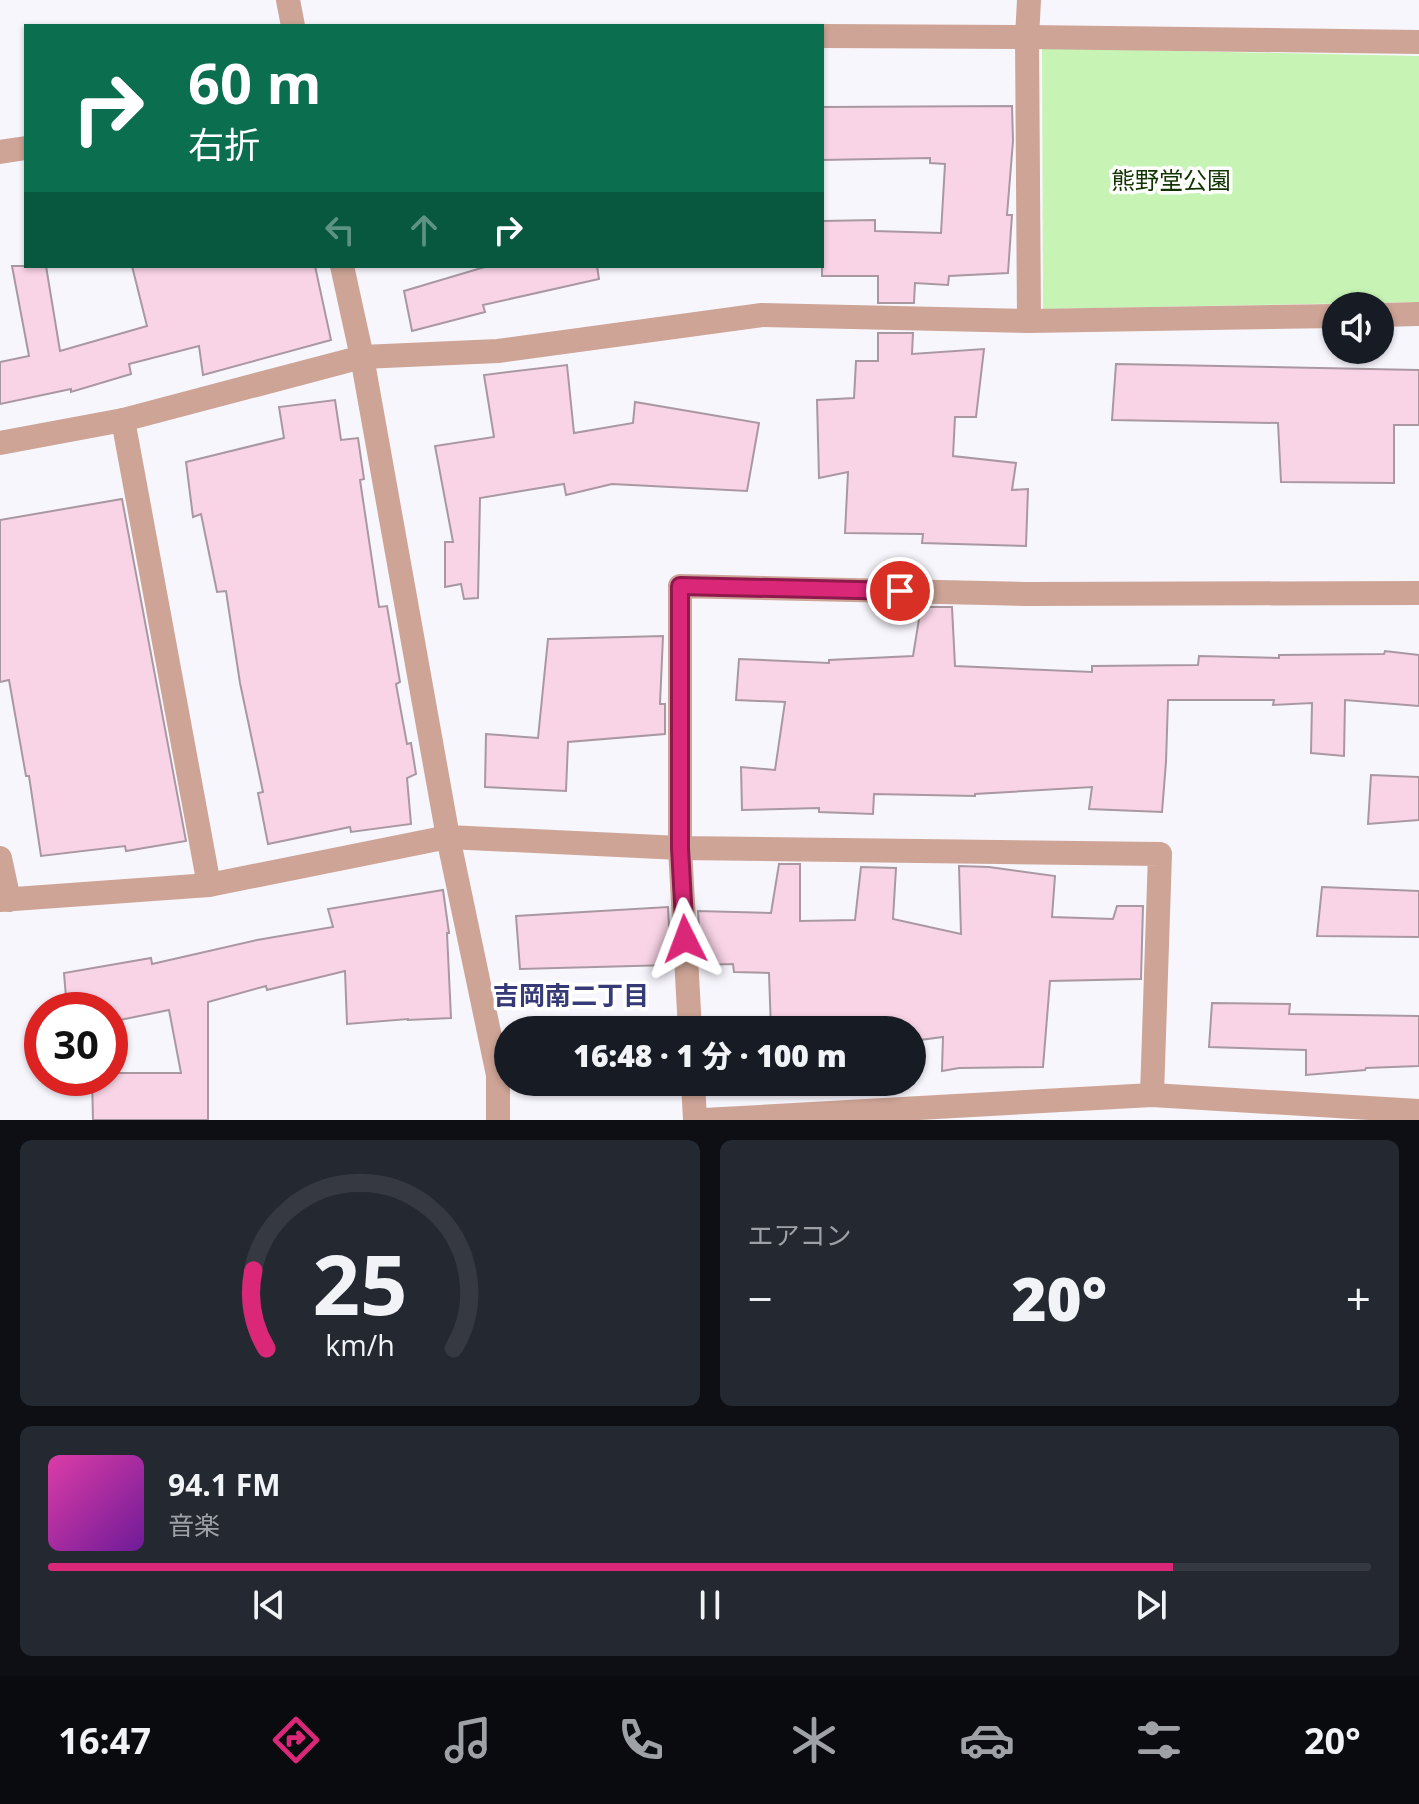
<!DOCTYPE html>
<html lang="ja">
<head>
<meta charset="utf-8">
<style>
  body { margin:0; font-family:"Open Sans","Noto Sans JP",sans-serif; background:#242831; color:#f1f3f6; height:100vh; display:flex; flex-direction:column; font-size:30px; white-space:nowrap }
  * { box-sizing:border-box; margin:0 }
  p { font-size:26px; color:#9ea1a6 }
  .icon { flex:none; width:44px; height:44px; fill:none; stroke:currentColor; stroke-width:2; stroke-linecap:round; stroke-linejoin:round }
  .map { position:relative; height:1120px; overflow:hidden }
  .details { display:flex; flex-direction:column; gap:20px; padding:20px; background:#0d0f14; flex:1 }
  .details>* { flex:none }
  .guide { position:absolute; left:24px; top:24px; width:800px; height:244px; border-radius:0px; box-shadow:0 2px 6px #0004; background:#0b6e4f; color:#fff; overflow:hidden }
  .fabs { position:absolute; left:1322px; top:292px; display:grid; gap:16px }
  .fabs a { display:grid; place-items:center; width:72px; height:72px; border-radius:50%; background:#171b24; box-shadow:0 2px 6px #0004; font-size:40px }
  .speed { position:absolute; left:24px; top:992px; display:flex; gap:16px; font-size:40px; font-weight:700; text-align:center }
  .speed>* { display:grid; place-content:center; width:104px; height:104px; border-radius:50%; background:#171b24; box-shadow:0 2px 6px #0004; line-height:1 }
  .speed .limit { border:12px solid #d22; background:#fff; color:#111 }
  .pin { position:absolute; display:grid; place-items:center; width:68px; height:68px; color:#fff; margin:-34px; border:4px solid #fff; border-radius:50%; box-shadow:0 2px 8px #0007 }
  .me { position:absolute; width:88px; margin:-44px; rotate:357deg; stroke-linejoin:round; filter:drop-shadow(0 0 6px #0008) }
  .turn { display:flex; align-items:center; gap:28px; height:168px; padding:0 32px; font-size:36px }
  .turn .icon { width:104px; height:104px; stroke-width:2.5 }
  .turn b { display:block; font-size:56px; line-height:68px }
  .lanes { display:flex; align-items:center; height:76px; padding:0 32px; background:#0003; justify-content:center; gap:40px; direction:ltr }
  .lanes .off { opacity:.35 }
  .big { font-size:60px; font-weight:800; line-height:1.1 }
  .details .tile { flex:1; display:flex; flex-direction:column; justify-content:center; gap:12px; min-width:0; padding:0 28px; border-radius:12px; background:#242831 }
  .details .dial { align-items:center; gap:0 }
  .dial svg { height:208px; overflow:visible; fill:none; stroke:#363941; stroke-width:7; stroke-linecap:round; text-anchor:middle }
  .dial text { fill:#f1f3f6; stroke:none }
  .song { display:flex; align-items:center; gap:24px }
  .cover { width:96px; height:96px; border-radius:12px; background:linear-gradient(135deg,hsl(320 70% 55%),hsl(280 70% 35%)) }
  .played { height:8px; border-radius:4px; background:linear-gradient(90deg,#db2777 85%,#363941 85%) }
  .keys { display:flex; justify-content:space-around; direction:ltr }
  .heat { display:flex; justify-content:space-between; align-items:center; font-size:44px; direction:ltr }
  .details .tiles { flex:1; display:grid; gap:20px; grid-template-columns:1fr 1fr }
  .tile:last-child { grid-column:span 2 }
  .trip { position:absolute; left:494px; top:1016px; width:432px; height:80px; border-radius:40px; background:#171b24; box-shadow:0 2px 6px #0004; font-weight:800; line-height:80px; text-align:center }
  .dock { display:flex; height:128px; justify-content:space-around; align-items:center; background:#090b0e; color:#9ea1a6 }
  .dock .icon { width:56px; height:56px }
  .dock .on { color:#db2777 }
  .dock b { font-size:36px; color:#f1f3f6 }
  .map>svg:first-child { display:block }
  .green { fill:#c7f4b5 }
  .building { fill:#f9d4e6; stroke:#a998a0; stroke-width:2 }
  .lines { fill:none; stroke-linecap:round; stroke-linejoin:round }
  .minor { stroke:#cda496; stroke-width:24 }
  .route-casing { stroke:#8e194d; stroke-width:20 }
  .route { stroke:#db2777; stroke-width:14 }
  .labels { text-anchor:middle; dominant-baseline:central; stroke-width:7; stroke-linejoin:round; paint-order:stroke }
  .park-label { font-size:24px; fill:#123400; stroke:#fff }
  .neighbourhood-label { font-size:26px; font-weight:bold; fill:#363a76; stroke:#fff }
</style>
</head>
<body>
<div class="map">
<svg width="1419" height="1120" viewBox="0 0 1419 1120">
  <rect width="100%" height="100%" fill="#f8f6fd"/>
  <path class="green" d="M 1042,48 L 1419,56 L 1419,302 L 1043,309 Z"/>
  <g class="building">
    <path d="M 1012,106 L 1013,141 L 1007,215 L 1012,215 L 1008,273 L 949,276 L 948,285 L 915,283 L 914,303 L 878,303 L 878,276 L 822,276 L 822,221 L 875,220 L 875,231 L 941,233 L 945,164 L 930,163 L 930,158 L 822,160 L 822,107 Z"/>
    <path d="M 12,266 L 46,266 L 60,351 L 147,326 L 132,266 L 315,266 L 331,340 L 203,375 L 199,346 L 129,364 L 131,374 L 71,392 L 71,389 L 0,404 L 0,362 L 29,356 Z"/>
    <path d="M 488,266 L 597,266 L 599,279 L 483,305 L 485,312 L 412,331 L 404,291 Z"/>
    <path d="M 878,333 L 913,333 L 912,354 L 984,349 L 976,417 L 955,417 L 953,456 L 1016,463 L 1012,490 L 1028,489 L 1026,546 L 922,543 L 923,534 L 845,533 L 848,472 L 819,478 L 817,400 L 854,398 L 856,361 L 878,361 Z"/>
    <path d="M 1116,364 L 1419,370 L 1419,425 L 1394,425 L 1394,483 L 1281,482 L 1278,423 L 1112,420 Z"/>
    <path d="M 567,365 L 574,433 L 633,423 L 635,402 L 759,423 L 747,491 L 612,484 L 566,495 L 564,484 L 480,498 L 478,598 L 464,599 L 461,584 L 445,587 L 445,542 L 453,542 L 435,446 L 494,437 L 484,375 Z"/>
    <path d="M 335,400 L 341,440 L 358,438 L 364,479 L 360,480 L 379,607 L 387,606 L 400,682 L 396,684 L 407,744 L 411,743 L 416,774 L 407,778 L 411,824 L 351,832 L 350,827 L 268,844 L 258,793 L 263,792 L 240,683 L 226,591 L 217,592 L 201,514 L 193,517 L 186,462 L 284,438 L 279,407 Z"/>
    <path d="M 122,499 L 186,841 L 126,851 L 125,846 L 41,856 L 29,776 L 26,776 L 9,680 L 0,682 L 0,520 Z"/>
    <path d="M 921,607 L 952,607 L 955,666 L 1092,672 L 1092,666 L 1198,665 L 1199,656 L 1279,658 L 1279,655 L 1384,654 L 1385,651 L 1419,655 L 1419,706 L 1345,700 L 1344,756 L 1311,753 L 1312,703 L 1273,705 L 1274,700 L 1168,700 L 1166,762 L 1162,812 L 1089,809 L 1092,787 L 975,794 L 975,796 L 874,794 L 873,814 L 819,812 L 819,808 L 742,810 L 741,767 L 775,770 L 785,702 L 736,700 L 739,659 L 829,663 L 829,660 L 913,656 Z"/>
    <path d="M 663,636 L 660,704 L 665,704 L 665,734 L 568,742 L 566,791 L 485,787 L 486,734 L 538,738 L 548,639 Z"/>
    <path d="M 1371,775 L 1419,777 L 1419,820 L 1368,824 Z"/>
    <path d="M 779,864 L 800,864 L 800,921 L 855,920 L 861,867 L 896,868 L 893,919 L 961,934 L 959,866 L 989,867 L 1055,876 L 1052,917 L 1113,919 L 1117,906 L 1143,906 L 1141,979 L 1050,981 L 1043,1067 L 959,1068 L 942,1071 L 943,1037 L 912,1041 L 912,1030 L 771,1030 L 769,973 L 734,972 L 733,964 L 701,965 L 698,911 L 771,913 Z"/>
    <path d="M 1322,887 L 1419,891 L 1419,937 L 1317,936 Z"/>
    <path d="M 443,890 L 449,933 L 447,933 L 451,1018 L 408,1020 L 408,1019 L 347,1024 L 345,971 L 267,990 L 266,986 L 208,1002 L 208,1120 L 93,1120 L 92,1078 L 110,1078 L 110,1073 L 181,1073 L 169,1010 L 110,1022 L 110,1010 L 67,1010 L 64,973 L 151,958 L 152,964 L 257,940 L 333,927 L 328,909 Z"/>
    <path d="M 668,907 L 671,965 L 520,969 L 516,916 Z"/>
    <path d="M 1212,1003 L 1290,1004 L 1289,1014 L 1419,1016 L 1419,1066 L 1366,1068 L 1365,1070 L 1306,1075 L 1306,1050 L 1209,1047 Z"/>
    <path d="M 773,1082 L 878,1082 L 877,1084 L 773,1089 Z"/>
  </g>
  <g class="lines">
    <g class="minor">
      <path d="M 288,0 L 293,26"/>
      <path d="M 1029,0 L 1027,37 L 1029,321"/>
      <path d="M 822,36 L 1027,37 L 1419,42"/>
      <path d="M 0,152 L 26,148"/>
      <path d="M 342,266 L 362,357 L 448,837 L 498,1075 L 498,1120"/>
      <path d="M 1380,315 L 1419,314"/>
      <path d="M 123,420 L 209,885"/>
      <path d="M 0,443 L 123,420 L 362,357 L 498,351 L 762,315 L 1029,321 L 1336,316"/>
      <path d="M 0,858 L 9,900"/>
      <path d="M 0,900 L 209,885 L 448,837 L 680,848 L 1160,854 L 1152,1095"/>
      <path d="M 690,1030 L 680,848 L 680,586 L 1026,594 L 1419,593"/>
      <path d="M 693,1082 L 695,1120"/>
      <path d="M 704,1120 L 1152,1095 L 1419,1111"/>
    </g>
  </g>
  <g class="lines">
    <defs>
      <path id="route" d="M 685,939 L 680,848 L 680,586 L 900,591"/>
    </defs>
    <use href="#route" class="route-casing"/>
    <use href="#route" class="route"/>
  </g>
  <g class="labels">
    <g class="park-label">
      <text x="1171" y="179">熊野堂公園</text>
    </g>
    <g class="neighbourhood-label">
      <text x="571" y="995">吉岡南二丁目</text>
    </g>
  </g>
</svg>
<div class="fabs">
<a><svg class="icon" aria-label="sound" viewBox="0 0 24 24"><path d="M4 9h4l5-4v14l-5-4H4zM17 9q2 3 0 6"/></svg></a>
</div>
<div class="speed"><div class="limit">30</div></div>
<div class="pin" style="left:900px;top:591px;background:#d93025"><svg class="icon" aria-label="arrive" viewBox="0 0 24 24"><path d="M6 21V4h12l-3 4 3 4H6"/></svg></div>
<svg class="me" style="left:685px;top:939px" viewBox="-20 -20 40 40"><path d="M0-17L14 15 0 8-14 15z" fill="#db2777" stroke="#fff" stroke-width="4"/></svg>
<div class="trip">16:48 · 1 分 · 100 m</div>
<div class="guide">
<div class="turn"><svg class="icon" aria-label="right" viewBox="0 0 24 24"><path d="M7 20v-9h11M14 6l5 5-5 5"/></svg><div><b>60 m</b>右折</div></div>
<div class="lanes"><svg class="icon off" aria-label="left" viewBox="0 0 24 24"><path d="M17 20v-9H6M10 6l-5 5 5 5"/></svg><svg class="icon off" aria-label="ahead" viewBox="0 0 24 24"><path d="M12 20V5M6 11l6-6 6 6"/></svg><svg class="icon" aria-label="right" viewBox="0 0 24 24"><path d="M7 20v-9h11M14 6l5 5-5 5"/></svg></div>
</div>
</div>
<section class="details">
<div class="tiles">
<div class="tile dial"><svg viewBox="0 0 100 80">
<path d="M14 69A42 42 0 1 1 86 69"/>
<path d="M14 69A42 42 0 0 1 9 39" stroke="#db2777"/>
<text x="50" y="56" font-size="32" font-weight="700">25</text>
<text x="50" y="72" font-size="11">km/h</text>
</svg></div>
<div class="tile"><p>エアコン</p>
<div class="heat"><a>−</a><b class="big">20°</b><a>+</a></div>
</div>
<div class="tile">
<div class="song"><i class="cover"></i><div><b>94.1 FM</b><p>音楽</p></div></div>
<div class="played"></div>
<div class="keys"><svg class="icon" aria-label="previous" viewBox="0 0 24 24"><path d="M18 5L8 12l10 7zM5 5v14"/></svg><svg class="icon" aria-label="pause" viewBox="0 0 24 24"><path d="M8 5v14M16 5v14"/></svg><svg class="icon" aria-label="next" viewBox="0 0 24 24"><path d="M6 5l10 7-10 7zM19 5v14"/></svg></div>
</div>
</div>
</section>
<nav class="dock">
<b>16:47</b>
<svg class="icon on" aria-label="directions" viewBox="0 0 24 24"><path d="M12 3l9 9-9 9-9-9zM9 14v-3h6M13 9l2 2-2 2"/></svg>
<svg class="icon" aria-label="music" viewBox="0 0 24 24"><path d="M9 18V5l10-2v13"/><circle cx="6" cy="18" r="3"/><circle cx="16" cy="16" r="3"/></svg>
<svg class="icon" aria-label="phone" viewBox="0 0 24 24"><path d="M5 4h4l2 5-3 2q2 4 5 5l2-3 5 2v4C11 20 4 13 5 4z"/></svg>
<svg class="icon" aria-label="climate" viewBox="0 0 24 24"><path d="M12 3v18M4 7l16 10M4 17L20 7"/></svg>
<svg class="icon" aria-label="car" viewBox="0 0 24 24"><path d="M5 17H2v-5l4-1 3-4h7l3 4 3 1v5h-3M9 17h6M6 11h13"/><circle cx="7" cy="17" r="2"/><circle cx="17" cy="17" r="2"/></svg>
<svg class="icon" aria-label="filters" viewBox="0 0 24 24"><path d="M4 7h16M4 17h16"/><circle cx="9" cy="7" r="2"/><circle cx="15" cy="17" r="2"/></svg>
<b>20°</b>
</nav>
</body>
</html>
